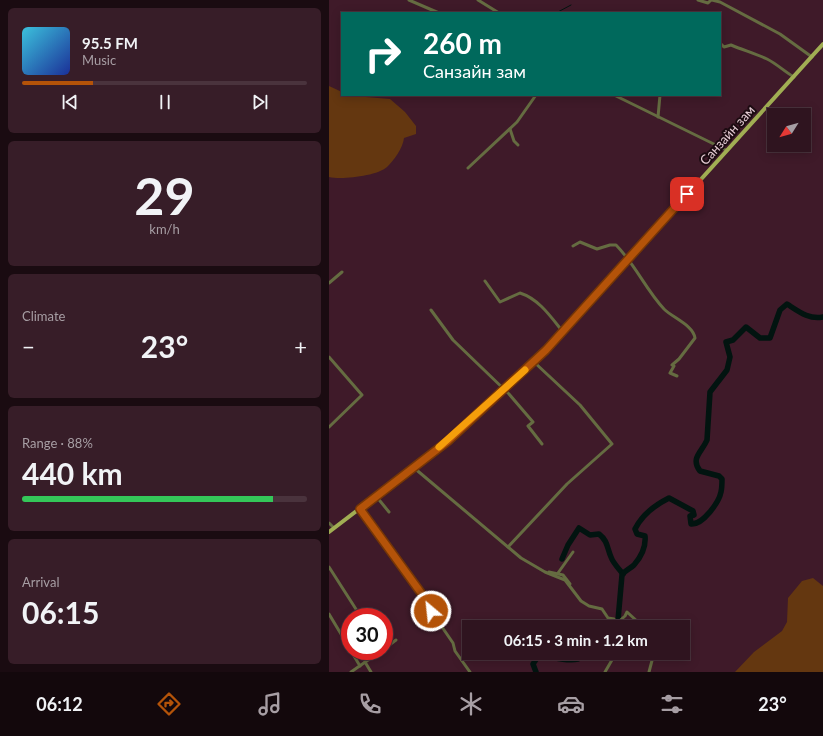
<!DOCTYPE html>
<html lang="en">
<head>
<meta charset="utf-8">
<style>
  body { margin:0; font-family:Lato,sans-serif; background:#371d28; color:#f1f3f6; height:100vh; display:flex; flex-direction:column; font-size:15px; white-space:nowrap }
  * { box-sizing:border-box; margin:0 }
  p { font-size:13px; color:#a79ea4 }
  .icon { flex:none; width:22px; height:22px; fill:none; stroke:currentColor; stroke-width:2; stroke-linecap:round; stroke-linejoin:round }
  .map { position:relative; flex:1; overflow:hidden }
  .drawer { display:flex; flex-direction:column; gap:8px; padding:8px; background:#1a0b11; width:329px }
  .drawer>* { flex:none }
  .top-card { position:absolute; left:12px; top:12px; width:380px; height:84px; border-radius:0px; box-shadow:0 2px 10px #0003,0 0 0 1px #4a333d; background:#00695c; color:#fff; overflow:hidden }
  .needle { width:26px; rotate:233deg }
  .buttons { position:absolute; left:438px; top:108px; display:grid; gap:8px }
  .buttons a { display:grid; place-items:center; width:44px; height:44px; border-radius:0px; background:#2f141f; box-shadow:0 2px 10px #0003,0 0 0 1px #4a333d; font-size:20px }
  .speed { position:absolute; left:12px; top:608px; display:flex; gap:8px; font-size:20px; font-weight:700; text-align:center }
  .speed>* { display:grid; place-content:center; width:52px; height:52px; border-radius:50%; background:#2f141f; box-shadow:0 2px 10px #0003,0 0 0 1px #4a333d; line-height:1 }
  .speed .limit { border:6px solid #d22; background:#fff; color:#111 }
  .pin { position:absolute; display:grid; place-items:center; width:34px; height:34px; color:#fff; margin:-17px; border-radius:8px; box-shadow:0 2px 6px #0006 }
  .me { position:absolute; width:44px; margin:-22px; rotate:332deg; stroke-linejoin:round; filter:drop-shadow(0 0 3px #0008) }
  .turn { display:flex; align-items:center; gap:14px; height:84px; padding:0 16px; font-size:18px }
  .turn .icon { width:52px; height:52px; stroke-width:2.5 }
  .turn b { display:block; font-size:28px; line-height:34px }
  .big { font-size:30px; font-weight:700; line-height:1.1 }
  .drawer .card { flex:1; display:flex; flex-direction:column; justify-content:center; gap:6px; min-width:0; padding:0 14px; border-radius:6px; background:#371d28 }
  .drawer .dial { align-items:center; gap:0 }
  .dial b { font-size:52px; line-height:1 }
  .song { display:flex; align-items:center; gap:12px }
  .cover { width:48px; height:48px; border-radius:6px; background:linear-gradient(135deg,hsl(190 70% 55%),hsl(230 70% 35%)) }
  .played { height:4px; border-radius:2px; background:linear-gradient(90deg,#b45309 25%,#4a333d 25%) }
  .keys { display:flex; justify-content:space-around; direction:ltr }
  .heat { display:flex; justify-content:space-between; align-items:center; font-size:22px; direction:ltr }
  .charge { height:6px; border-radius:3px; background:linear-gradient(90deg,#34c759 88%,#4a333d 0) }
  .trip { position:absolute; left:133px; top:620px; width:228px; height:40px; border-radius:0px; background:#2f141f; box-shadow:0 2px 10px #0003,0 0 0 1px #4a333d; font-weight:700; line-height:40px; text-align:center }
  .tab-bar { display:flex; height:64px; justify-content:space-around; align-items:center; background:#13080c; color:#a79ea4 }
  .tab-bar .icon { width:28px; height:28px }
  .tab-bar .active { color:#b45309 }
  .tab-bar b { font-size:18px; color:#f1f3f6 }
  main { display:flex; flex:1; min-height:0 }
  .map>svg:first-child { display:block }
  .green { fill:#643710 }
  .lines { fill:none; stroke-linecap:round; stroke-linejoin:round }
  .stream { stroke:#021410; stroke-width:1 }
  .river { stroke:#021410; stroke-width:5.5 }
  .minor { stroke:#656c41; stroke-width:3 }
  .major { stroke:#a1ae53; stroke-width:4 }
  .route-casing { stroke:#753606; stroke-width:10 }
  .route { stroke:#b45309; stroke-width:7 }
  .slow { stroke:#f59e0b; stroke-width:7 }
  .labels { text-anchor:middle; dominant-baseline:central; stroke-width:4; stroke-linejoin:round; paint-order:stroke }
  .street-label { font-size:13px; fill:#e5ccd4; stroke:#1c0b11 }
</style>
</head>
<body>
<main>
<section class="drawer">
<div class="card">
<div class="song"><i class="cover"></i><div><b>95.5 FM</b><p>Music</p></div></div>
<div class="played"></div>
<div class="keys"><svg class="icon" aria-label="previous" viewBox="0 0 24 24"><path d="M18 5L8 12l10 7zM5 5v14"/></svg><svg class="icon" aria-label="pause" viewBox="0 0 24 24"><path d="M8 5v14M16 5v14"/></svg><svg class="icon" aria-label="next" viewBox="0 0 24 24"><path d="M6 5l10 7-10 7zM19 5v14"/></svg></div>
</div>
<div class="card dial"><b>29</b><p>km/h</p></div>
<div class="card"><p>Climate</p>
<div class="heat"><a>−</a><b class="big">23°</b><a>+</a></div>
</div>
<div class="card"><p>Range · 88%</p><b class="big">440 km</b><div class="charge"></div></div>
<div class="card"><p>Arrival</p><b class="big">06:15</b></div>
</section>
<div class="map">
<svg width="494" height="672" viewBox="0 0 494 672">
  <rect width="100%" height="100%" fill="#3f1a29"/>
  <g class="green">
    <path d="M 0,86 L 13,92 L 13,95 L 61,99 L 76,112 L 87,126 L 87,134 L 75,138 C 74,148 65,160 58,167 C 48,176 13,180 0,177 Z"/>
    <path d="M 484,578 L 494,586 L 494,672 L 406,672 L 425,652 L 453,631 L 458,622 L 459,598 L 473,581 Z"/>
  </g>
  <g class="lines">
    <path class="stream" d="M 227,13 L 242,5"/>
    <g class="river">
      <path d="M 233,559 L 239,545 L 250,528 L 261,535 L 270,534 C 279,541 278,548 282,557 C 284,563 290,569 294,574"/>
      <path d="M 276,627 L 289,620 L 293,575 C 296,570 301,569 305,565 C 312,557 317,546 316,536 L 308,534 L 306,529 C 313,515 326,505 340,498 L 364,511 L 365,515 L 361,516 L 362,524 C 374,525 390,502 392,492 C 393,488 393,483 393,479 L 390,476 L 371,471 C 361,458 373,452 378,440 L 381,392 L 398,370 L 401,357 L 397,342 L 404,340 L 417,327 L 431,338 L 441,338 L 451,310 L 458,304 C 469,311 480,320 494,317"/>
      <path d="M 207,672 L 204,664 L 210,655 C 224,656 235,662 249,659 L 252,653"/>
    </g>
    <g class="minor">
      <path d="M 80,0 L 110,13"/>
      <path d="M 149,0 L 170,13"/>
      <path d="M 369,0 L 379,3 L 382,0"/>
      <path d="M 383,0 L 391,2 L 451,34 L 483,57"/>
      <path d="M 391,43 L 395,47 L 402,45 C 414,50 427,54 438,59 C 448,64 456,72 465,77"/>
      <path d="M 285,95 L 397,150"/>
      <path d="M 329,117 L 331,95"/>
      <path d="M 181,129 L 185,141 L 189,145"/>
      <path d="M 139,168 L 188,122 L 207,95"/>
      <path d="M 244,246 L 251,242 L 268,249 L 281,245 L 287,245 C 306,264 317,290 335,309 C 344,318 364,325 366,338 L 350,359 L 343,365 L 345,366 L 341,373 L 348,376"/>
      <path d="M 156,281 L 171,302 L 191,293 C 210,299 222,317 234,332"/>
      <path d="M 0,283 L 13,272"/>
      <path d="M 102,310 L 124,340 L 180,394 L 204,422 L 199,426 L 213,444"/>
      <path d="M 0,357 L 33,395 L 0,427"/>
      <path d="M 84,467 L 192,558 L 216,572 L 236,580 L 252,601 L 260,606 L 273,609 L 279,618 L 285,619 L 283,627"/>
      <path d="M 47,496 L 60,512"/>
      <path d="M 31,509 L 103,608 L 102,611 L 124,643 L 126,651 L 141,672"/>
      <path d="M 0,523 L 5,528"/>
      <path d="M 179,547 L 238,484 L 283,444 L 251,405 L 205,362"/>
      <path d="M 0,567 L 32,617"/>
      <path d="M 220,572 L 234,575 L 241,584"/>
      <path d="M 229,573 L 244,552"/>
      <path d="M 0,614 L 21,649"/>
      <path d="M 309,622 L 317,627"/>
      <path d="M 284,627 L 296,616 L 298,612 L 309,622 L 305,627"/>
      <path d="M 55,649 L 67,640"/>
      <path d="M 22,651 L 31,666"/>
      <path d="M 346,653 L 354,658"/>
      <path d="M 36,662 L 42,672"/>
      <path d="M 22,672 L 52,651"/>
      <path d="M 276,672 L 287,653"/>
      <path d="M 320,672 L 325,653"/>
    </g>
    <path class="major" d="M 0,532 L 119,441 L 217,351 L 494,44"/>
  </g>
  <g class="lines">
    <defs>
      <path id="route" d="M 102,611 L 103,608 L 31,509 L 119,441 L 217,350 L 358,194"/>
    </defs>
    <use href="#route" class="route-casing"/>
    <use href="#route" class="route"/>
    <path class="slow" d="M 110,447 L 196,370"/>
  </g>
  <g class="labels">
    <g class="street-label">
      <text transform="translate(398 135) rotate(-48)">Санзайн зам</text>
    </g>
  </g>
</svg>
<div class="buttons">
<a><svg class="needle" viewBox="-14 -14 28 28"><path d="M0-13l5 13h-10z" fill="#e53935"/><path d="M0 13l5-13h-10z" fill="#a79ea4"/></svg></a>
</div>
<div class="speed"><div class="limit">30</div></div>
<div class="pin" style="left:358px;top:194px;background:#d93025"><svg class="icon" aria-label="arrive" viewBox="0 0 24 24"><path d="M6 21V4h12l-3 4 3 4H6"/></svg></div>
<svg class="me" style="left:102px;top:611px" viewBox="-20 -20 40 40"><circle r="17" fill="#b45309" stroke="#fff" stroke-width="3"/><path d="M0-11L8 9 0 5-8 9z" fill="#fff"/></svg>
<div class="trip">06:15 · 3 min · 1.2 km</div>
<div class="top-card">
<div class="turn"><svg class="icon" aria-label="right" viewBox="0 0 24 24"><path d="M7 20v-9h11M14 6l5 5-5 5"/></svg><div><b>260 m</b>Санзайн зам</div></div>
</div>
</div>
</main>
<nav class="tab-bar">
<b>06:12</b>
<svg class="icon active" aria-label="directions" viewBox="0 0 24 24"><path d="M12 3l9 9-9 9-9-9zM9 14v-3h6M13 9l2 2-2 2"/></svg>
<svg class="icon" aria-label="music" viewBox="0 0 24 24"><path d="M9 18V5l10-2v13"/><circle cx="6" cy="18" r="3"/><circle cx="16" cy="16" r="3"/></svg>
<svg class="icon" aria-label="phone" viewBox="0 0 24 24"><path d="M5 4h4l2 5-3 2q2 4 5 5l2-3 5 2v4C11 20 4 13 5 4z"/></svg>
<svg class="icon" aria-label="climate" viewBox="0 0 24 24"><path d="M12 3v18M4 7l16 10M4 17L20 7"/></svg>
<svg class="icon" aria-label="car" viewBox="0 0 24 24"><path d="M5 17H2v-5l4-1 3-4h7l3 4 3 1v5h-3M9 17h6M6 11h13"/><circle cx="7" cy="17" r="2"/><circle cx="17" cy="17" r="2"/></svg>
<svg class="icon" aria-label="filters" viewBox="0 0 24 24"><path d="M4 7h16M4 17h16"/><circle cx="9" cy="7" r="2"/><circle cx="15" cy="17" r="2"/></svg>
<b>23°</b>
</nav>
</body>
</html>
